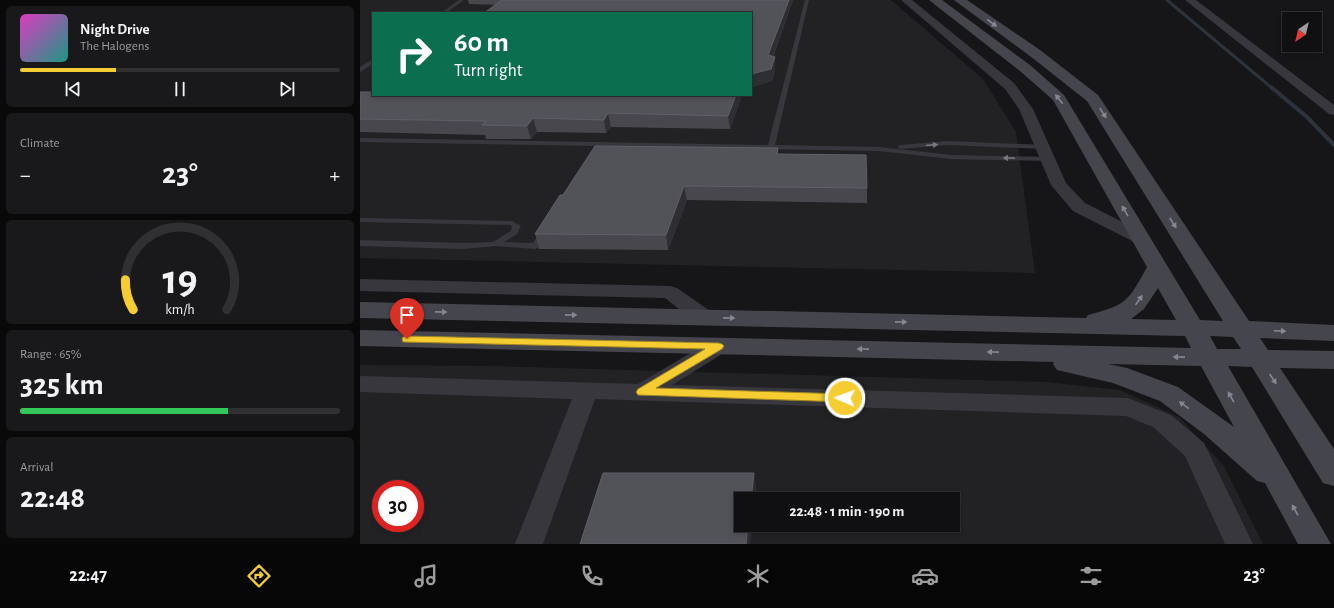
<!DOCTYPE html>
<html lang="en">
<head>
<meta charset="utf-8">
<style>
  body { margin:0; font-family:"Alegreya Sans",sans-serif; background:#19191b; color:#f1f3f6; height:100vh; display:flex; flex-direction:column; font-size:15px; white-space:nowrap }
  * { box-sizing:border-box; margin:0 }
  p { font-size:13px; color:#9c9d9f }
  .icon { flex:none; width:22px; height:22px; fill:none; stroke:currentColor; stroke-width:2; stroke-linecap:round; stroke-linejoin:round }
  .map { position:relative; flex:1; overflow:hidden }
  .drawer { display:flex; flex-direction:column; gap:6px; padding:6px; background:#09090a; width:360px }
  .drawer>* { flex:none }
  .hud { position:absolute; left:12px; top:12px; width:380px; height:84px; border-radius:0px; box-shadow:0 2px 6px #0003,0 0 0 1px #303032; background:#0b6e4f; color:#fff; overflow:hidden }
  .needle { width:26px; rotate:215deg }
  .controls { position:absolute; left:922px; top:12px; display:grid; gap:8px }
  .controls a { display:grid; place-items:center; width:40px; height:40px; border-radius:0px; background:#101012; box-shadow:0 2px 6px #0003,0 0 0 1px #303032; font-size:20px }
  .speed { position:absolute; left:12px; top:480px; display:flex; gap:8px; font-size:20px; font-weight:700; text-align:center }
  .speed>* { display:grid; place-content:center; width:52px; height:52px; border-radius:50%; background:#101012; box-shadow:0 2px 6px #0003,0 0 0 1px #303032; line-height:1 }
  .speed .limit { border:6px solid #d22; background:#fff; color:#111 }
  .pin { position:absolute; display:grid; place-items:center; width:34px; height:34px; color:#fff; margin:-41px -17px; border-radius:50% 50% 50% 0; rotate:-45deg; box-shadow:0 0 4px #0007 }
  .pin .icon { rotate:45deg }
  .me { position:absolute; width:44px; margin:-22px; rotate:272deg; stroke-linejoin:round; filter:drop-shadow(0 0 3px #0008) }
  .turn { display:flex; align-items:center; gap:14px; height:84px; padding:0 16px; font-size:18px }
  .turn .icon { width:52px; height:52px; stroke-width:2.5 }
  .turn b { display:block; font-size:28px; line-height:34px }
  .big { font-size:30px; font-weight:700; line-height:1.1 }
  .drawer .card { flex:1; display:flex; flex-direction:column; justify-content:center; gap:6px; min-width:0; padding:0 14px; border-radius:6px; background:#19191b }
  .drawer .dial { align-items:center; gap:0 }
  .dial svg { height:104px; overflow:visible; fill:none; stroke:#303032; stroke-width:7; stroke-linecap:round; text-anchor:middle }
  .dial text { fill:#f1f3f6; stroke:none }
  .song { display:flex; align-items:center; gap:12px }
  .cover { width:48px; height:48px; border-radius:6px; background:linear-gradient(135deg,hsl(310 70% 55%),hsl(170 70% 35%)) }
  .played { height:4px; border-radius:2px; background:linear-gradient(90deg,#f5cc31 30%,#303032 30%) }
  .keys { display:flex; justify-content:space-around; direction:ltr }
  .heat { display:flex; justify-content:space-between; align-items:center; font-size:22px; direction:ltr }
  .charge { height:6px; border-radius:3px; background:linear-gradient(90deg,#34c759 65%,#303032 0) }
  .trip { position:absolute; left:374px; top:492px; width:226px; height:40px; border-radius:0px; background:#101012; box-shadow:0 2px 6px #0003,0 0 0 1px #303032; font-weight:700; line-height:40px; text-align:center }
  .menu { display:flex; height:64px; justify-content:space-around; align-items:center; background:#060607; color:#9c9d9f }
  .menu .icon { width:28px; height:28px }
  .menu .active { color:#f5cc31 }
  .menu b { font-size:18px; color:#f1f3f6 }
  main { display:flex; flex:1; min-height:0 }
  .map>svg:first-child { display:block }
  .built { fill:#222225; fill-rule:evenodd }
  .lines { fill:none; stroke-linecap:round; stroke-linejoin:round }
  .stream-far1 { stroke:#2c333c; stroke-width:3 }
  .stream { stroke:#2c333c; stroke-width:4 }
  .lane { fill:#37373d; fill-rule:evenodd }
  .street { fill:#37373d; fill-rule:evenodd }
  .secondary { fill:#45464d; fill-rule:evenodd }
  .wall { fill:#47474d }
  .shaded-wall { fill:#2f2f33 }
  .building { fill:#525259; stroke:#5f6068 }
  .oneway { fill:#858893 }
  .oneway2 { fill:#757781 }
  .route { fill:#f5cc31; stroke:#9f8520 }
</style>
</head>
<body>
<main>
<section class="drawer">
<div class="card">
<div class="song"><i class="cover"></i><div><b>Night Drive</b><p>The Halogens</p></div></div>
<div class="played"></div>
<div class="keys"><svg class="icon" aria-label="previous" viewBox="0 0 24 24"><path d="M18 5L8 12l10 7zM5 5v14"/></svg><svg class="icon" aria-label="pause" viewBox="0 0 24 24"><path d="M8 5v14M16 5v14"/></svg><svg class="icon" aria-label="next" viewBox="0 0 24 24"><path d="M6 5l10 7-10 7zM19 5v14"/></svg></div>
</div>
<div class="card"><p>Climate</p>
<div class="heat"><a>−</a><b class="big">23°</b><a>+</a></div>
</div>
<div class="card dial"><svg viewBox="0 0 100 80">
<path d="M14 69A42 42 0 1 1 86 69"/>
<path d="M14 69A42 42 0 0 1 8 46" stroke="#f5cc31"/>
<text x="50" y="56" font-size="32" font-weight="700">19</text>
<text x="50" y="72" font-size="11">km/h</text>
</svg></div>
<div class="card"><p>Range · 65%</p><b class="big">325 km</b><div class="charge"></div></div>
<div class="card"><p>Arrival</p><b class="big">22:48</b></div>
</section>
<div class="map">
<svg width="974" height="544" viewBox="0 0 974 544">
  <rect width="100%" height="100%" fill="#161618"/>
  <g class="built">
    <path d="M 0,0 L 531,0 L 623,79 L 656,132 L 675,273 L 0,258 ZM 13,13 L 391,13 L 391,95 L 13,95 Z"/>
    <path d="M 0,365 L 129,366 L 686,382 L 760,390 L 819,417 L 863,465 L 903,544 L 0,544 ZM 21,489 L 55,489 L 55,523 L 21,523 ZM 381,499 L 593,499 L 593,525 L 381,525 Z"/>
  </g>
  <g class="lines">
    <path class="stream-far1" d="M 807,0 L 912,88"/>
    <path class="stream" d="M 911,87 L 947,117 L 974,145"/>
    <g class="lane">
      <path d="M 99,0 L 104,0 L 86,13 L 81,13 Z"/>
      <path d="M 445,0 L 449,0 L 415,145 L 519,147 L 591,155 L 688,157 L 692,159 L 688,161 L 591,159 L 519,151 L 0,142 L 0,138 L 408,145 Z"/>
      <path d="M 13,59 L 13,64 L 0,72 L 0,67 Z"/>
      <path d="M 588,141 L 683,145 L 686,147 L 683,149 L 588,145 L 540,149 L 537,147 L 540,145 Z"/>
      <path d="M 0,218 L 152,221 L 161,226 L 157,234 L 144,242 L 173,243 L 181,231 L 184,230 L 188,233 L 178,248 L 175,249 L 136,246 L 103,249 L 0,246 L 0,240 L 103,243 L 133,242 L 151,231 L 152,227 L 150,225 L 0,222 Z"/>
    </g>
    <g class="street">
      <path d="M 541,0 L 552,0 L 654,83 L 673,109 L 706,183 L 725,203 L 788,235 L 791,239 L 788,243 L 782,244 L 776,243 L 713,211 L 691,185 L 659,109 L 645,89 Z"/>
      <path d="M 825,0 L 836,0 L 974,105 L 974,115 L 969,114 Z"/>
      <path d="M 0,279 L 310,286 L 317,288 L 353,313 L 356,318 L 353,323 C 336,327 319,308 305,298 L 0,291 Z"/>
      <path d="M 359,339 L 367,341 L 370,346 L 367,351 L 312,385 L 768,398 L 811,415 L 844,443 L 893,544 L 865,544 L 825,456 L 793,427 L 766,416 L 235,399 L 183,544 L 155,544 L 212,399 L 0,392 L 0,376 L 278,384 L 351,341 Z"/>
    </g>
    <path class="secondary" d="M 569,0 L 582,0 L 670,65 L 704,95 L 840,320 L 863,321 L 727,101 L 670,56 L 594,0 L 607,0 L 680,50 L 738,95 L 889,321 L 974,325 L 974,341 L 900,338 L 908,350 L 974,351 L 974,369 L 920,368 L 974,449 L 974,486 L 963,483 L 892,367 L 868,366 L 971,544 L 938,544 L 905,483 L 897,481 L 844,434 L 800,401 L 753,383 L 697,370 L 693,364 L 694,362 L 0,346 L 0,330 L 831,348 L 825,336 L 0,318 L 0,302 L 726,318 L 728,315 C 766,305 768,302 787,267 L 693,100 L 660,71 ZM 798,288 L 816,320 L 771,319 L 784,309 ZM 850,336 L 873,337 L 881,349 L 857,349 ZM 748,364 L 841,366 L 874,427 L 818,387 L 767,368 Z"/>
  </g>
  <g class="wall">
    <path d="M 108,0 L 433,0 L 413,57 L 415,69 L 412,81 L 391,87 L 391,13 L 109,4 Z"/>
    <path d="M 0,92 L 13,95 L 382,95 L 370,129 L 251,127 L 246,133 L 177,132 L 171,139 L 126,139 L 125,135 L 0,132 Z"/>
    <path d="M 418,148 L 418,154 L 507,188 L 507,203 L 327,200 L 308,250 L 179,249 L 175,234 L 203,195 Z"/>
  </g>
  <g class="shaded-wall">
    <path d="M 429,0 L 433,0 L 409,67 L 408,55 Z"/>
    <path d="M 415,57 L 415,69 L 412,81 L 391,87 L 391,74 Z"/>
    <path d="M 376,95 L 382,95 L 370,129 L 368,116 Z"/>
    <path d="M 248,113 L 251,127 L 246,133 L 244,120 Z"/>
    <path d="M 173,118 L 177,132 L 171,139 L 167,126 Z"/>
    <path d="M 324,186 L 327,200 L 308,250 L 306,235 Z"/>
    <path d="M 394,473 L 396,491 L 395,499 L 391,499 Z"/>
    <path d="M 388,525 L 393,525 L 390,544 L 386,544 Z"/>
  </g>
  <g class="building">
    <path d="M 142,0 L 429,0 L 408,55 L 415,57 L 411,69 L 391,74 L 391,13 L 124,13 Z"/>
    <path d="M 0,92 L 13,92 L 13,95 L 376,95 L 368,116 L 248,113 L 244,120 L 173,118 L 167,126 L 122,125 L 126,121 L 0,119 Z"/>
    <path d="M 235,146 L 418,148 L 417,154 L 506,155 L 507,188 L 324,186 L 306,235 L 175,234 L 200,195 L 203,195 Z"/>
    <path d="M 243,473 L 394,473 L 391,499 L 381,499 L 381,525 L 388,525 L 386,544 L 220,544 Z"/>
  </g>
  <defs><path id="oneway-solid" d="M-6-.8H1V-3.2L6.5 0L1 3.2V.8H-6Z"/></defs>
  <g class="oneway">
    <use href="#oneway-solid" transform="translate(632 23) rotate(36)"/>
    <use href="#oneway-solid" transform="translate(699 99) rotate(-128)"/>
    <use href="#oneway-solid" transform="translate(743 113) rotate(57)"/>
    <use href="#oneway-solid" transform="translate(765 211) rotate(-120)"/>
    <use href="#oneway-solid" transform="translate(813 223) rotate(57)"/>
    <use href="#oneway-solid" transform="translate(779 300) rotate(-55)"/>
    <use href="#oneway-solid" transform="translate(81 312) rotate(1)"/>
    <use href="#oneway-solid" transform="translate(211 315) rotate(1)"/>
    <use href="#oneway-solid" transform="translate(369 318) rotate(1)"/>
    <use href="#oneway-solid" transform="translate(541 322) rotate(1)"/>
    <use href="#oneway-solid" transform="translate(920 331) rotate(2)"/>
    <use href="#oneway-solid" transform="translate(503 349) rotate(-179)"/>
    <use href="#oneway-solid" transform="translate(633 352) rotate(-179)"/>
    <use href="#oneway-solid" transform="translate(819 357) rotate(-179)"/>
    <use href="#oneway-solid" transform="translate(913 379) rotate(57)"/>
    <use href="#oneway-solid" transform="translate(871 397) rotate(-119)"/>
    <use href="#oneway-solid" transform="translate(824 405) rotate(-144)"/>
    <use href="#oneway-solid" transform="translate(935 510) rotate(-119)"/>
  </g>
  <g class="oneway2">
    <use href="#oneway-solid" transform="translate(572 145) rotate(-5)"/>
    <use href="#oneway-solid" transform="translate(649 158) rotate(-179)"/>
  </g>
  <path class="route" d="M 47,336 L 359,343 L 362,344 L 364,346 L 362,349 L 296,388 L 485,394 L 489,395 L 491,398 L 489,401 L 485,402 L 278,395 L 276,392 L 278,389 L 345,349 L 43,342 L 42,339 L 43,337 Z"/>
</svg>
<div class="controls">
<a><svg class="needle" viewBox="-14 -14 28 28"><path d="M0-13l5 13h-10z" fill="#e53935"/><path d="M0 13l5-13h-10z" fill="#9c9d9f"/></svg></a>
</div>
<div class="speed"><div class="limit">30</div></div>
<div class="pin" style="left:47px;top:339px;background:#d93025"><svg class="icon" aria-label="arrive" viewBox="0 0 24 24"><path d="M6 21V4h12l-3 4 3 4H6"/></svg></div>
<svg class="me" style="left:485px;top:398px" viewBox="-20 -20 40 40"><circle r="17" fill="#f5cc31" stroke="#fff" stroke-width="3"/><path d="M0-11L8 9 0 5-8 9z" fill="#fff"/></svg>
<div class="trip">22:48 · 1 min · 190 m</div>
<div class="hud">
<div class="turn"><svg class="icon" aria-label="right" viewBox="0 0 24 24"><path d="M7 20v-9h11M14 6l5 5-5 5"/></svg><div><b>60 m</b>Turn right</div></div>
</div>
</div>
</main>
<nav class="menu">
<b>22:47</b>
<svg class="icon active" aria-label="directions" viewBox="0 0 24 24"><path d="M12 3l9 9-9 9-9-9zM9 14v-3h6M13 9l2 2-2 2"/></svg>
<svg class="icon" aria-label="music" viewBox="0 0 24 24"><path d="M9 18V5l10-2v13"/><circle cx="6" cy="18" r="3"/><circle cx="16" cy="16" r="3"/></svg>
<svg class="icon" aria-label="phone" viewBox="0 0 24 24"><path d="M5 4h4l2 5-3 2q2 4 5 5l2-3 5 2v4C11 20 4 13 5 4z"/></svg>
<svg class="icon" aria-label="climate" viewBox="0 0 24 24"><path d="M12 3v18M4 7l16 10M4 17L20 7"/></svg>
<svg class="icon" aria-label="car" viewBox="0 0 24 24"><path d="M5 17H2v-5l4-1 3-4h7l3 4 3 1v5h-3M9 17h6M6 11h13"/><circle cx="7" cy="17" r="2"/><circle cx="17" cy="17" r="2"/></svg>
<svg class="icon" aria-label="filters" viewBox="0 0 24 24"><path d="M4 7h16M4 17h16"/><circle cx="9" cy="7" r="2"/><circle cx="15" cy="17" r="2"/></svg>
<b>23°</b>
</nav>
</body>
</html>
